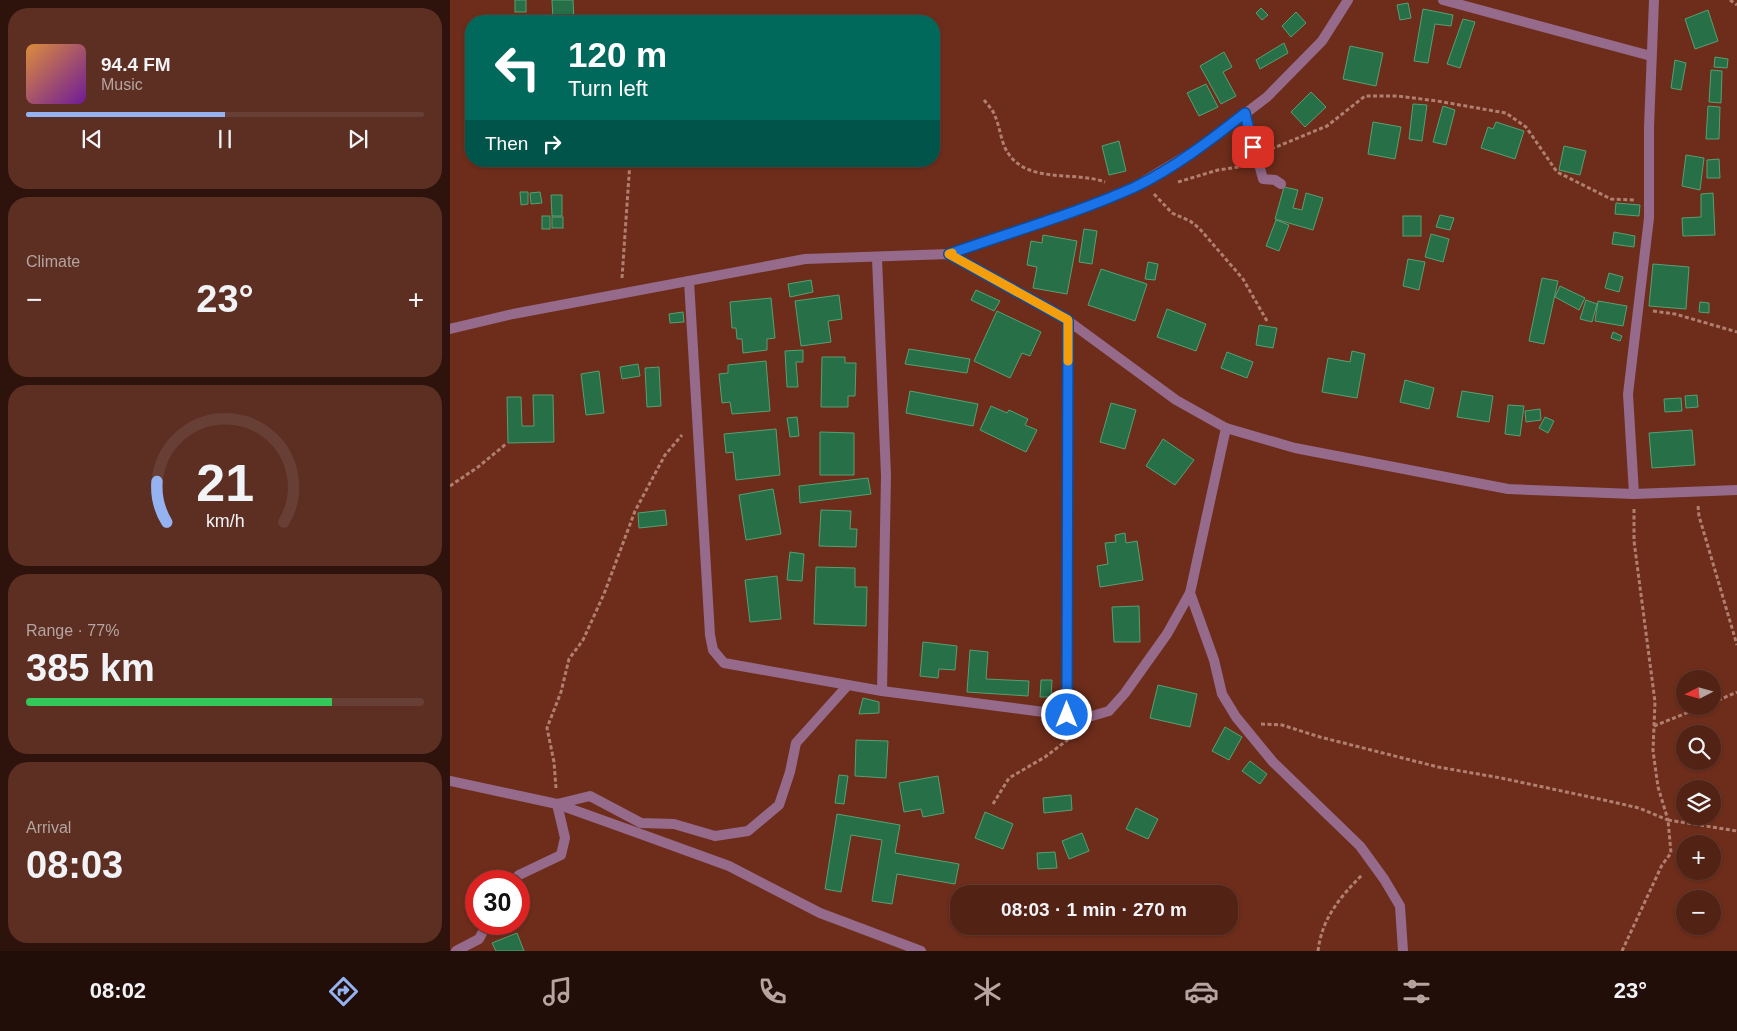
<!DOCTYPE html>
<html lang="en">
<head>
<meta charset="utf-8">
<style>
  body { margin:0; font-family:Arial,sans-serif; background:#5c2f22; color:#f1f3f6; height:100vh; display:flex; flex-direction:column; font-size:19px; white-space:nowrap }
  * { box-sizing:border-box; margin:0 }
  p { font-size:16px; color:#b5a4a0 }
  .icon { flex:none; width:28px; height:28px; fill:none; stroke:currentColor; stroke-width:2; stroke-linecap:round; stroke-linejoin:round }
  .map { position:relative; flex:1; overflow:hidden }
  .panel { display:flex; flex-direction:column; gap:8px; padding:8px; background:#2d130b; width:450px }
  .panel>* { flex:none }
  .top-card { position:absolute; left:15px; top:15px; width:475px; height:152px; border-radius:20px; box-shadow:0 1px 4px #0004,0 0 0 1px #683f34; background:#00695c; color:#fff; overflow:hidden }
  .needle { width:32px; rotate:264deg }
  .buttons { position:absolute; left:1226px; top:670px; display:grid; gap:10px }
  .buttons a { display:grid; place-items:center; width:45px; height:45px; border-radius:50%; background:#522214; box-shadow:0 1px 4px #0004,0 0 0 1px #683f34; font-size:25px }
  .speed { position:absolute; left:15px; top:870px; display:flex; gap:10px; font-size:25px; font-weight:700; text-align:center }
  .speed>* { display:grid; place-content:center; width:65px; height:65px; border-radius:50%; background:#522214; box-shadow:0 1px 4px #0004,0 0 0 1px #683f34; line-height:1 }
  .speed .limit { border:8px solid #d22; background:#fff; color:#111 }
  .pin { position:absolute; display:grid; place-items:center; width:42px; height:42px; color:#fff; margin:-21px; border-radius:10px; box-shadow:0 2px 8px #0006 }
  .me { position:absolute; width:55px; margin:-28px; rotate:0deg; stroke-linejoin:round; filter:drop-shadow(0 0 4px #0008) }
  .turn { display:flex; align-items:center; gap:18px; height:105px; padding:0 20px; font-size:22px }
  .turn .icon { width:65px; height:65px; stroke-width:2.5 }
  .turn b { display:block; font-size:35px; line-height:42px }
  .then { display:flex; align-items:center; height:48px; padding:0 20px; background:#0003; gap:10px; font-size:19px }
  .big { font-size:38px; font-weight:700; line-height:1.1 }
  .panel .widget { flex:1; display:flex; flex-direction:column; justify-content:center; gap:8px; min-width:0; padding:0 18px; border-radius:20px; background:#5c2f22 }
  .panel .dial { align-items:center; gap:0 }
  .dial svg { height:130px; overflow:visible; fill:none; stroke:#683f34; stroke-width:7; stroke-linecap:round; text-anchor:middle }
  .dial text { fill:#f1f3f6; stroke:none }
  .song { display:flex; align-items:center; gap:15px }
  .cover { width:60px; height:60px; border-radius:8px; background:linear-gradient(135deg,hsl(30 70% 55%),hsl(280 70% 35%)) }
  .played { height:5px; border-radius:2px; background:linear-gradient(90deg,#95b2f1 50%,#683f34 50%) }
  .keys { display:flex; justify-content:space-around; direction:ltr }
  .heat { display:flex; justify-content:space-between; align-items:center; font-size:28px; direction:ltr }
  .charge { height:8px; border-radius:4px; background:linear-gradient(90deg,#34c759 77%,#683f34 0) }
  .trip { position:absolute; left:500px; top:885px; width:288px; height:50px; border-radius:20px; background:#522214; box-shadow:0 1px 4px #0004,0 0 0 1px #683f34; font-weight:700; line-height:50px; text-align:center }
  .tab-bar { display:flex; height:80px; justify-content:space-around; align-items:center; background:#210e08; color:#b5a4a0 }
  .tab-bar .icon { width:35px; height:35px }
  .tab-bar .selected { color:#95b2f1 }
  .tab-bar b { font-size:22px; color:#f1f3f6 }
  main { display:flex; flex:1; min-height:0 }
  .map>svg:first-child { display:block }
  .building { fill:#276f47; stroke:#579f73 }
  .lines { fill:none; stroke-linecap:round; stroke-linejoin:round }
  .path { stroke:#b17f70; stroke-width:3; stroke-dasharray:4 2.5; stroke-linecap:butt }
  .minor { stroke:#956a8a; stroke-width:10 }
  .route-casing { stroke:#114b97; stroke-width:12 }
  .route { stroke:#1a73e8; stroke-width:9 }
  .slow { stroke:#f59e0b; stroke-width:9 }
</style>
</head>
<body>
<main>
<section class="panel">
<div class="widget">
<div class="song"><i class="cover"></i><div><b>94.4 FM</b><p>Music</p></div></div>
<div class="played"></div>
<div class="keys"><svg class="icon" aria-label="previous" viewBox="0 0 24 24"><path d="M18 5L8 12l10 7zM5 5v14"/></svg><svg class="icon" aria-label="pause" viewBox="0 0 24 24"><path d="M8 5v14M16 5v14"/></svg><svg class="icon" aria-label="next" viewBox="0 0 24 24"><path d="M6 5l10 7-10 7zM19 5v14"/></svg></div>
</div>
<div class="widget"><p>Climate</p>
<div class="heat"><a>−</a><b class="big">23°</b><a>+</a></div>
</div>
<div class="widget dial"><svg viewBox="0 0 100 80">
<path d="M14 69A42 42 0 1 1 86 69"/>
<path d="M14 69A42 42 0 0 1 8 44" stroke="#95b2f1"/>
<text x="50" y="56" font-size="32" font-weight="700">21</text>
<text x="50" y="72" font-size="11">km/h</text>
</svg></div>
<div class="widget"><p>Range · 77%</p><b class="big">385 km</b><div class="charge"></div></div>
<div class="widget"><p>Arrival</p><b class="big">08:03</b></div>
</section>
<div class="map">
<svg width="1287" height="951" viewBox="0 0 1287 951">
  <rect width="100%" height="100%" fill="#6e2d1b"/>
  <g class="building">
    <rect x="65" y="0" width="11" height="12"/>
    <path d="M 102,0 L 123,0 L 124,21 L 103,21 Z"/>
    <path d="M 958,3 L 961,18 L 950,20 L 947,5 Z"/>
    <path d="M 811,8 L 818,15 L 812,20 L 806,13 Z"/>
    <path d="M 973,9 L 1003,15 L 1001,26 L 985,24 L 978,63 L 964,61 Z"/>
    <path d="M 1258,10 L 1268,41 L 1245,49 L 1235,19 Z"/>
    <path d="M 846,12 L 856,23 L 841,37 L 832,26 Z"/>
    <path d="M 1013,19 L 1025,22 L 1010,68 L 997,64 Z"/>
    <path d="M 834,43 L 838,53 L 810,69 L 806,60 Z"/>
    <path d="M 900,46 L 933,53 L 926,86 L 893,79 Z"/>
    <path d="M 774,52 L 782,67 L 773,72 L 786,96 L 771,104 L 750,66 Z"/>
    <path d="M 1265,57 L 1278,59 L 1277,68 L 1264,67 Z"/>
    <path d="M 1225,60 L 1236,63 L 1231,90 L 1221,88 Z"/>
    <path d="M 1261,70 L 1272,71 L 1271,103 L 1259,102 Z"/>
    <path d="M 756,84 L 768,107 L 749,116 L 737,93 Z"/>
    <path d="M 861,92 L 876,107 L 855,127 L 841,112 Z"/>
    <path d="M 963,104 L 977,105 L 972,141 L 959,139 Z"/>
    <path d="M 993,106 L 1005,110 L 996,145 L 983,142 Z"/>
    <path d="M 1258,106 L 1270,107 L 1269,139 L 1256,139 Z"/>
    <path d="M 923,122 L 951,127 L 945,159 L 918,154 Z"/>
    <path d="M 1046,122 L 1074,131 L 1065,159 L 1031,148 L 1038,127 L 1043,129 Z"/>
    <path d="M 669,141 L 676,171 L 659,175 L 652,146 Z"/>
    <path d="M 1114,146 L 1136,151 L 1130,175 L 1109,170 Z"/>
    <path d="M 1236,155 L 1254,158 L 1250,190 L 1232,186 Z"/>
    <path d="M 1269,159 L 1270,178 L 1257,178 L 1257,160 Z"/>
    <path d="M 834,187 L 848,190 L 843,208 L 852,210 L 856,193 L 873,198 L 863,230 L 825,219 Z"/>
    <path d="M 70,192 L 78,192 L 78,204 L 71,205 Z"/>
    <path d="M 90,192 L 92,203 L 81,204 L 80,193 Z"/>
    <path d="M 1263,193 L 1265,235 L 1233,236 L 1232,218 L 1251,217 L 1251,194 Z"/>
    <path d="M 101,195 L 112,195 L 112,216 L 102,216 Z"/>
    <path d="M 1166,203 L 1190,205 L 1189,216 L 1165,214 Z"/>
    <path d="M 990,215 L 1004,218 L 1000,230 L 986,227 Z"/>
    <rect x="92" y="216" width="8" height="13"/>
    <rect x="953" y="216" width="18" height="20"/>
    <rect x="102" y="217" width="11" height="11"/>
    <path d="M 826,220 L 839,225 L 829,251 L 816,246 Z"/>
    <path d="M 634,229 L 647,231 L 642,264 L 629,262 Z"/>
    <path d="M 1164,232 L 1185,236 L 1184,247 L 1162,244 Z"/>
    <path d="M 981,234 L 999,239 L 993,262 L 975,257 Z"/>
    <path d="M 593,235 L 627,241 L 617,294 L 583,288 L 587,267 L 577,265 L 581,241 L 592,243 Z"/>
    <path d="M 958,259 L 975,262 L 969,290 L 953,286 Z"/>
    <path d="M 698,262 L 708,264 L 705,280 L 695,279 Z"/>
    <path d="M 1203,264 L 1239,267 L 1236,309 L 1199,306 Z"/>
    <path d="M 651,269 L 697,284 L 685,321 L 638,305 Z"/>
    <path d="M 1159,273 L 1173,277 L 1169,292 L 1155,288 Z"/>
    <path d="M 1092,278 L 1108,281 L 1094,344 L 1079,341 Z"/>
    <path d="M 361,280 L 363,292 L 340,297 L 338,284 Z"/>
    <path d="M 1110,286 L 1135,298 L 1129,310 L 1105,297 Z"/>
    <path d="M 526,290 L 550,301 L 544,311 L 521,300 Z"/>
    <path d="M 389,295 L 392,319 L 378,321 L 381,342 L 351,346 L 345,301 Z"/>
    <path d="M 321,298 L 325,338 L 317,339 L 317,350 L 293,353 L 292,339 L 287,339 L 286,328 L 282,328 L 280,302 Z"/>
    <path d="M 1136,300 L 1147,304 L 1142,322 L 1130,319 Z"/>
    <path d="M 1148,301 L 1177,306 L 1173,326 L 1145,321 Z"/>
    <path d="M 1250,302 L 1259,303 L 1259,313 L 1249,312 Z"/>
    <path d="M 717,309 L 756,324 L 746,351 L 707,337 Z"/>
    <path d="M 547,311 L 591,332 L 580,356 L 572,353 L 560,378 L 524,361 Z"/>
    <path d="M 233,312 L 234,322 L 220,323 L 219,314 Z"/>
    <path d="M 809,325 L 827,328 L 823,348 L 806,345 Z"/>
    <path d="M 1163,332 L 1172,336 L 1170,341 L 1161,338 Z"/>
    <path d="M 459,349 L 520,359 L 517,373 L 455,364 Z"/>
    <path d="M 353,350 L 353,362 L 346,362 L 348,387 L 337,387 L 335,351 Z"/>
    <path d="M 902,351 L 915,354 L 907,398 L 872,392 L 878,358 L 900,362 Z"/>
    <path d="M 777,352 L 803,362 L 797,378 L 771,368 Z"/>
    <path d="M 372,357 L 395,357 L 395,363 L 406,363 L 405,396 L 398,396 L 398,407 L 371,407 Z"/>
    <path d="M 316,361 L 320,411 L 282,414 L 280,402 L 272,403 L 269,374 L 278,373 L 278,365 Z"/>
    <path d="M 188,364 L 190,376 L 172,379 L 170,367 Z"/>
    <path d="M 209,367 L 211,406 L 197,407 L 195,368 Z"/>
    <path d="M 149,371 L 154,413 L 136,415 L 131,374 Z"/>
    <path d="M 955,380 L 984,388 L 979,409 L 950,402 Z"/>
    <path d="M 460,391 L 528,404 L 523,426 L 456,413 Z"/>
    <path d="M 1012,391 L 1043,396 L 1039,422 L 1007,417 Z"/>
    <path d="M 83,395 L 103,395 L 104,442 L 58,443 L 57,397 L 71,397 L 72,426 L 84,426 Z"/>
    <path d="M 1247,395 L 1248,407 L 1236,408 L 1235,396 Z"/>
    <path d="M 1231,398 L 1232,411 L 1215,412 L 1214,399 Z"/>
    <path d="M 661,403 L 686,410 L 675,449 L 650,442 Z"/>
    <path d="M 1058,405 L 1074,406 L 1070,436 L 1055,434 Z"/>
    <path d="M 541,406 L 557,413 L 559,410 L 578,419 L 575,425 L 587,430 L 576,452 L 530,430 Z"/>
    <path d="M 1090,409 L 1091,420 L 1076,422 L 1075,411 Z"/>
    <path d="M 347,417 L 349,436 L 340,437 L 337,418 Z"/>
    <path d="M 1095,417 L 1104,421 L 1098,433 L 1089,428 Z"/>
    <path d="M 326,429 L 330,475 L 286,480 L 283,452 L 276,453 L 274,434 Z"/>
    <path d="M 1242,430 L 1245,465 L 1202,468 L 1199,433 Z"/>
    <path d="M 370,432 L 404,433 L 404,475 L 370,475 Z"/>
    <path d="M 713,439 L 744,460 L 725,485 L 696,466 Z"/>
    <path d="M 418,478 L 421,494 L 350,503 L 349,486 Z"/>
    <path d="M 323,489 L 331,534 L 296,540 L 289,495 Z"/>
    <path d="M 215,510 L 217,525 L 189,528 L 188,513 Z"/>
    <path d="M 371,510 L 401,511 L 400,529 L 407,529 L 406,547 L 369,546 Z"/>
    <path d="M 675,533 L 676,543 L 687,541 L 693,580 L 650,587 L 647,566 L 658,564 L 655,543 L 666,542 L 665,535 Z"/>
    <path d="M 340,552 L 354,554 L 352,581 L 337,580 Z"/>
    <path d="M 366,567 L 405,568 L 405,587 L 417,587 L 416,626 L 364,624 Z"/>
    <path d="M 327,576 L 331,619 L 300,622 L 295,580 Z"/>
    <path d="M 689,606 L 690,642 L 664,642 L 662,607 Z"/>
    <path d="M 473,642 L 507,646 L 505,670 L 489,669 L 488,678 L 470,676 Z"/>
    <path d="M 520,650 L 538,652 L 536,679 L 579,681 L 578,696 L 517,692 Z"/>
    <path d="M 591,680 L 602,680 L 601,697 L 590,697 Z"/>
    <path d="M 708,685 L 747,694 L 740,727 L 700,718 Z"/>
    <path d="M 413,698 L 429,702 L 429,713 L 409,714 Z"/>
    <path d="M 775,727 L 792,737 L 779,760 L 762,751 Z"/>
    <path d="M 406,740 L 438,741 L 436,778 L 405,776 Z"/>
    <path d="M 800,761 L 817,774 L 810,784 L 792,771 Z"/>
    <path d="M 389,775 L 398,776 L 394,804 L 385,803 Z"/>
    <path d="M 488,776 L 494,813 L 473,817 L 471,809 L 454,812 L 449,783 Z"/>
    <path d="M 621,795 L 622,810 L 594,813 L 593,798 Z"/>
    <path d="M 686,808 L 708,819 L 698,839 L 676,829 Z"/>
    <path d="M 535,812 L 563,824 L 553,849 L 525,838 Z"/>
    <path d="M 387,814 L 450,825 L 445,853 L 509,864 L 505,884 L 447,874 L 442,904 L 422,901 L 432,840 L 401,835 L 391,892 L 375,889 Z"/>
    <path d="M 632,833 L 639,851 L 619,859 L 612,841 Z"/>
    <path d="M 605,852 L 607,868 L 588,869 L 587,853 Z"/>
    <path d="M 67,933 L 74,951 L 46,951 L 42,943 Z"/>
  </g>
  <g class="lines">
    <g class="path">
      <path d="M 1280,0 L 1287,5"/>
      <path d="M 534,100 C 538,105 543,110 545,116 C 550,127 551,143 558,153 C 578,184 625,171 655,182"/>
      <path d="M 821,149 L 877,126 L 915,96 L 948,96 L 987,101 L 1056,113 L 1076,127 L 1107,172 L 1161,199 L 1184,200"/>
      <path d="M 728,182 L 768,170 L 795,166"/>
      <path d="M 704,194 L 722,213 L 740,221 L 749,228 L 793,279 L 817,321"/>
      <path d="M 172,278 L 180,161"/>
      <path d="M 1203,311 L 1225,314 L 1287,332"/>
      <path d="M 0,486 L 28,467 L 56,444"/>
      <path d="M 1248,506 L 1249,516 L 1287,645"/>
      <path d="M 1184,509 L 1184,541 L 1205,702 L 1203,751 L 1208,787 L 1218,820"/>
      <path d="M 1262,703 L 1287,692"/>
      <path d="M 811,724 L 832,725 L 870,737 L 988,767 L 1051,778 L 1154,800 L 1189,808 L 1218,820"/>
      <path d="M 1204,726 L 1254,706"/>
      <path d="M 106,788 L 104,762 L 97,728 L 111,692 L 119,659 L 133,640 L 154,594 L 185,511 L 215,455 L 232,435"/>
      <path d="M 543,804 L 559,778 L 595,757 L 628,732"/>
      <path d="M 868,951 C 872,918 890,897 913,874"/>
      <path d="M 1172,951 L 1212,865 L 1221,853 L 1218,820 L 1287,831"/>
    </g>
    <g class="minor">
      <path d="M 993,0 L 1201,56"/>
      <path d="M 795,113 L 813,179 L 825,180 L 831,184"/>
      <path d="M 499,254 L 627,211 L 686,186 L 754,145 L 817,97 L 872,41 L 898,0"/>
      <path d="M 427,258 L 436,476 L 432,691"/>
      <path d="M 239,281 L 260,635 L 263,650 L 274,663 L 432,691 L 617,715 L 642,716 L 659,711 L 675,693 L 717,634 L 740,593 L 776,428"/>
      <path d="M 0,329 L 63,314 L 355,259 L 499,254 L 617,320 L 726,400 L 776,428 L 845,448 L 1058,489 L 1184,494 L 1287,490"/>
      <path d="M 1184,494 L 1178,394 L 1199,218 L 1199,127 L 1204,0"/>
      <path d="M 740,593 L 764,660 L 772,694 L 786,717 L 823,762 L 910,846 L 934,879 L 950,906 L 953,951"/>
      <path d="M 617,715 L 617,320"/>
      <path d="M 0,781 L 107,804 L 188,833 L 279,866 L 370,913 L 471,951"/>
      <path d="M 63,881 L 69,875 L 111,855 L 115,838 L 107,804 L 140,796 L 191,823 L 224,824 L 265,836 L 298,831 L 329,805 L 340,772 L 346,743 L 398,685"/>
      <path d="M 6,951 L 29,939 L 37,924"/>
    </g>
  </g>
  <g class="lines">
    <defs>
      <path id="route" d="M 617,715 L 618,320 L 499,254 C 561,232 625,214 685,187 C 724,168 761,140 795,113 L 803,147"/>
    </defs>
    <use href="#route" class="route-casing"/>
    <use href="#route" class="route"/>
    <path class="slow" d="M 502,253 L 499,254 L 618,320 L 618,361"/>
  </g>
</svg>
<div class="buttons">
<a><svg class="needle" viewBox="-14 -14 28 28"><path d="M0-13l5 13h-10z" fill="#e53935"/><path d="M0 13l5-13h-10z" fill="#b5a4a0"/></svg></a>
<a><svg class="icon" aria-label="search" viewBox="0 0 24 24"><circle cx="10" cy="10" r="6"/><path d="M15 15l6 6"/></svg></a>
<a><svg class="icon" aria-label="layers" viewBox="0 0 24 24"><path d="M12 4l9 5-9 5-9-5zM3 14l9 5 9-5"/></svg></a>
<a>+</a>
<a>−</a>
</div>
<div class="speed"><div class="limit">30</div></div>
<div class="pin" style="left:803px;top:147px;background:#d93025"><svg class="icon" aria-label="arrive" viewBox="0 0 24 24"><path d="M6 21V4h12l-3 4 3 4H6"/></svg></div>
<svg class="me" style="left:617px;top:715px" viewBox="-20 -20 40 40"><circle r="17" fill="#1a73e8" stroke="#fff" stroke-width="3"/><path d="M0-11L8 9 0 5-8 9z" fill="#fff"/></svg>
<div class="trip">08:03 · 1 min · 270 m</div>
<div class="top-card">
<div class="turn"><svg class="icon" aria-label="left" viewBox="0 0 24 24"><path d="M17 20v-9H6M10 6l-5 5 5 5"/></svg><div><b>120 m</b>Turn left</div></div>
<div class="then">Then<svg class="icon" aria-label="right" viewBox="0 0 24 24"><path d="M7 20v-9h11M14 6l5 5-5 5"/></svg></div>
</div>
</div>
</main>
<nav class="tab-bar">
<b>08:02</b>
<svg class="icon selected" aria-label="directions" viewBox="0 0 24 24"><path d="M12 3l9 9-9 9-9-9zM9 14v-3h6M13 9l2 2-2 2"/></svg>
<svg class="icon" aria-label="music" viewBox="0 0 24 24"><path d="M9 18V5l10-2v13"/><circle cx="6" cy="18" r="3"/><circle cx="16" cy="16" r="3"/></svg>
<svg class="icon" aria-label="phone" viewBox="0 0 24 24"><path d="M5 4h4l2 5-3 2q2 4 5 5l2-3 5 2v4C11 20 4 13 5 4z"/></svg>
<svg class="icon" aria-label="climate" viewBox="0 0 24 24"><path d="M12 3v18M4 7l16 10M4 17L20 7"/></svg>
<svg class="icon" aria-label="car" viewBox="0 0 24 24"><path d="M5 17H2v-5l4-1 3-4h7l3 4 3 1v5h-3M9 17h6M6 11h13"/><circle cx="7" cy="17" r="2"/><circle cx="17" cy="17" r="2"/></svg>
<svg class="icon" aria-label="filters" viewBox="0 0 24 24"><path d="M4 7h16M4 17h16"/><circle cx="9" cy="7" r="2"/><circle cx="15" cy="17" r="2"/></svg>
<b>23°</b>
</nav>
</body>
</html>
